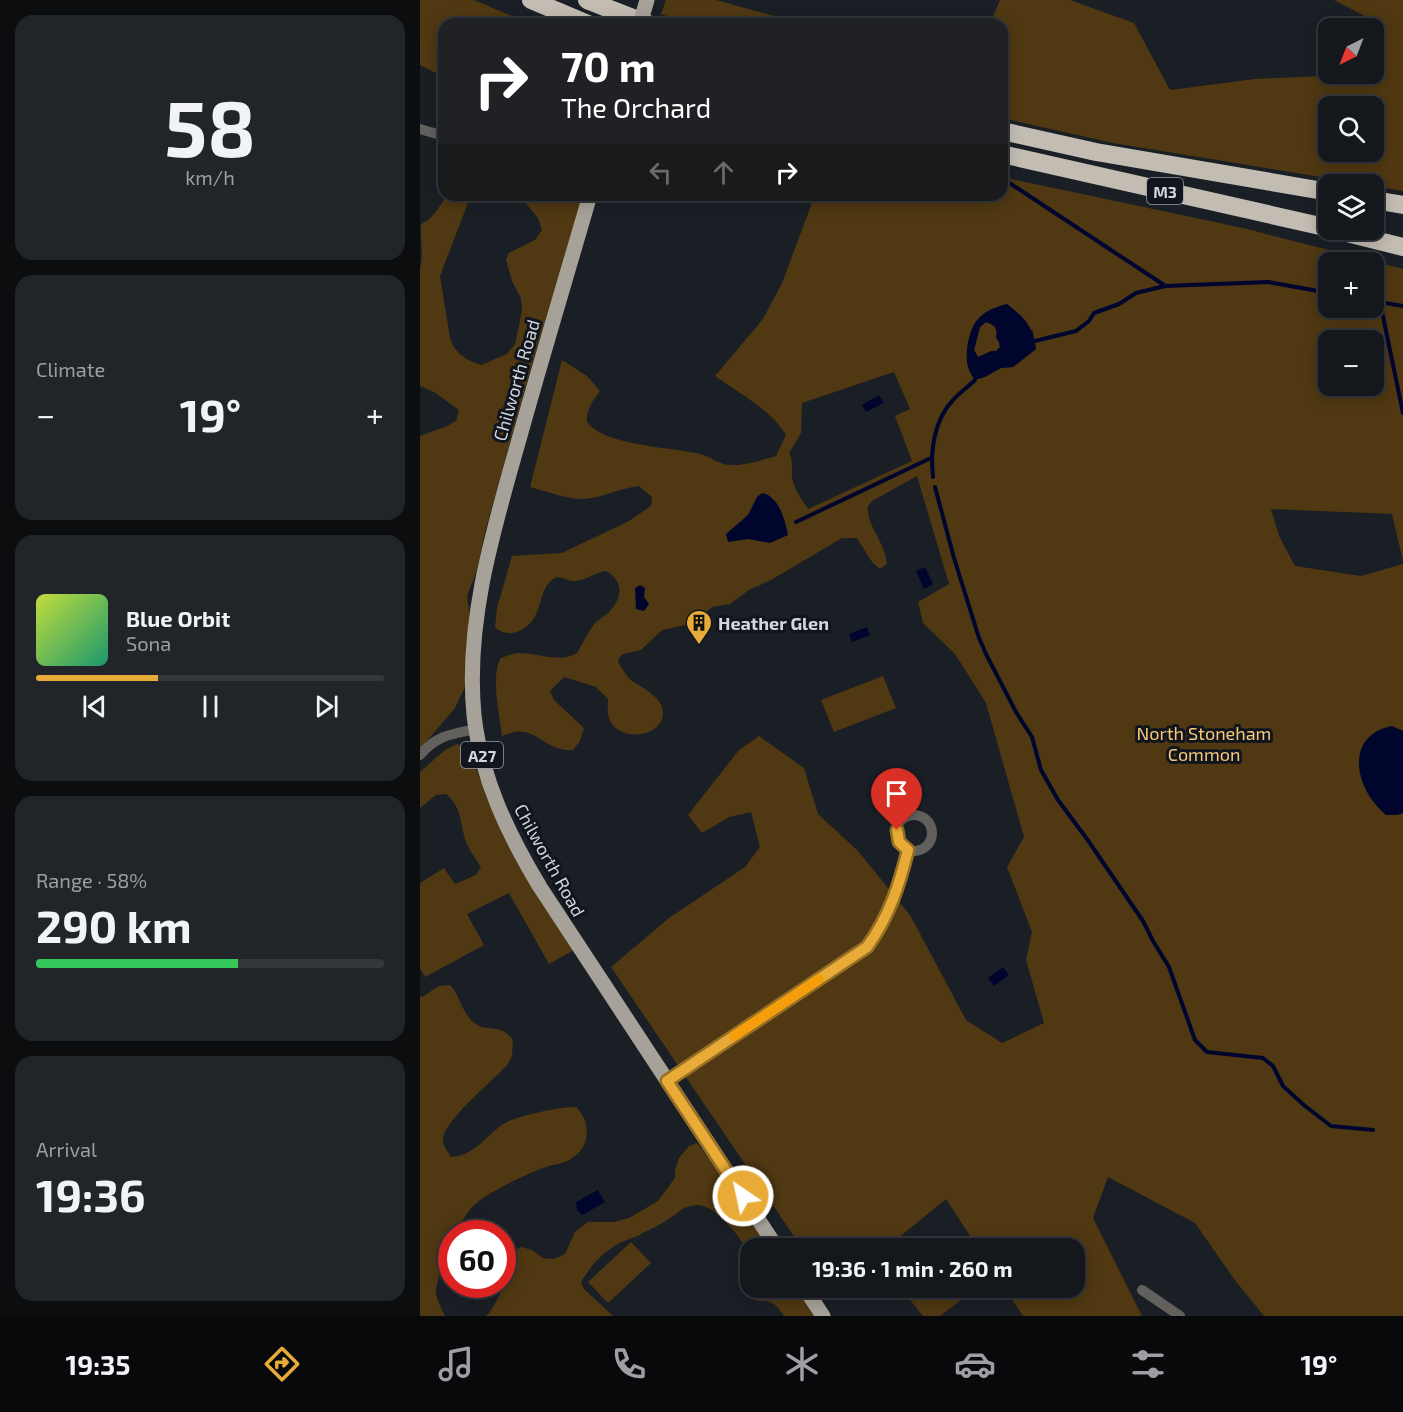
<!DOCTYPE html>
<html lang="en">
<head>
<meta charset="utf-8">
<style>
  body { margin:0; font-family:"Exo 2",sans-serif; background:#212429; color:#f1f3f6; height:100vh; display:flex; flex-direction:column; font-size:22px; white-space:nowrap }
  * { box-sizing:border-box; margin:0 }
  p { font-size:20px; color:#9d9fa3 }
  .icon { flex:none; width:33px; height:33px; fill:none; stroke:currentColor; stroke-width:2; stroke-linecap:round; stroke-linejoin:round }
  .map { position:relative; flex:1; overflow:hidden }
  .details { display:flex; flex-direction:column; gap:15px; padding:15px; background:#0b0d0f; width:420px }
  .details>* { flex:none }
  .hud { position:absolute; left:18px; top:18px; width:570px; height:183px; border-radius:18px; box-shadow:0 3px 15px #0003,0 0 0 2px #33363b; background:#202124; color:#fff; overflow:hidden }
  .needle { width:39px; rotate:222deg }
  .tools { position:absolute; left:898px; top:18px; display:grid; gap:12px }
  .tools a { display:grid; place-items:center; width:66px; height:66px; border-radius:12px; background:#14171c; box-shadow:0 3px 15px #0003,0 0 0 2px #33363b; font-size:30px }
  .speed { position:absolute; left:18px; top:1220px; display:flex; gap:12px; font-size:30px; font-weight:700; text-align:center }
  .speed>* { display:grid; place-content:center; width:78px; height:78px; border-radius:50%; background:#14171c; box-shadow:0 3px 15px #0003,0 0 0 2px #33363b; line-height:1 }
  .speed .limit { border:9px solid #d22; background:#fff; color:#111 }
  .pin { position:absolute; display:grid; place-items:center; width:51px; height:51px; color:#fff; margin:-62px -26px; border-radius:50% 50% 50% 0; rotate:-45deg; box-shadow:0 0 6px #0007 }
  .pin .icon { rotate:45deg }
  .me { position:absolute; width:66px; margin:-33px; rotate:326deg; stroke-linejoin:round; filter:drop-shadow(0 0 4px #0008) }
  .turn { display:flex; align-items:center; gap:21px; height:126px; padding:0 24px; font-size:27px }
  .turn .icon { width:78px; height:78px; stroke-width:2.5 }
  .turn b { display:block; font-size:42px; line-height:51px }
  .lanes { display:flex; align-items:center; height:57px; padding:0 24px; background:#0003; justify-content:center; gap:30px; direction:ltr }
  .lanes .off { opacity:.35 }
  .big { font-size:45px; font-weight:700; line-height:1.1 }
  .details .card { flex:1; display:flex; flex-direction:column; justify-content:center; gap:9px; min-width:0; padding:0 21px; border-radius:18px; background:#212429 }
  .details .dial { align-items:center; gap:0 }
  .dial b { font-size:78px; line-height:1 }
  .song { display:flex; align-items:center; gap:18px }
  .cover { width:72px; height:72px; border-radius:9px; background:linear-gradient(135deg,hsl(70 70% 55%),hsl(160 70% 35%)) }
  .played { height:6px; border-radius:3px; background:linear-gradient(90deg,#e9ab38 35%,#33363b 35%) }
  .keys { display:flex; justify-content:space-around; direction:ltr }
  .heat { display:flex; justify-content:space-between; align-items:center; font-size:33px; direction:ltr }
  .charge { height:9px; border-radius:4px; background:linear-gradient(90deg,#34c759 58%,#33363b 0) }
  .trip { position:absolute; left:320px; top:1238px; width:345px; height:60px; border-radius:18px; background:#14171c; box-shadow:0 3px 15px #0003,0 0 0 2px #33363b; font-weight:700; line-height:60px; text-align:center }
  .tab-bar { display:flex; height:96px; justify-content:space-around; align-items:center; background:#08090b; color:#9d9fa3 }
  .tab-bar .icon { width:42px; height:42px }
  .tab-bar .selected { color:#e9ab38 }
  .tab-bar b { font-size:27px; color:#f1f3f6 }
  main { display:flex; flex:1; min-height:0 }
  .map>svg:first-child { display:block }
  .green { fill:#4f3812; fill-rule:evenodd }
  .water { fill:#00052d; fill-rule:evenodd }
  .lines { fill:none; stroke-linecap:round; stroke-linejoin:round }
  .stream { stroke:#00052d; stroke-width:4 }
  .minor { stroke:#62605c; stroke-width:10 }
  .primary { stroke:#a7a299; stroke-width:15 }
  .motorway { stroke:#c3bcb2; stroke-width:18 }
  .primary-bridge { stroke:#a7a299; stroke-width:15 }
  .route-casing { stroke:#976f24; stroke-width:15 }
  .route { stroke:#e9ab38; stroke-width:10 }
  .slow { stroke:#f59e0b; stroke-width:10 }
  .labels { text-anchor:middle; dominant-baseline:central; stroke-width:6; stroke-linejoin:round; paint-order:stroke }
  .shield { fill:#11151d; stroke:#999ca3; stroke-width:1.5 }
  .shield-label { font-size:16px; font-weight:bold; fill:#d3d6dc }
  .street-label { font-size:18px; fill:#d3d6dc; stroke:#11151d }
  .poi-label { font-size:18px; font-weight:bold; fill:#d3d6dc; stroke:#11151d; text-anchor:start }
  .park-label { font-size:18px; fill:#fac878; stroke:#11151d }
</style>
</head>
<body>
<main>
<section class="details">
<div class="card dial"><b>58</b><p>km/h</p></div>
<div class="card"><p>Climate</p>
<div class="heat"><a>−</a><b class="big">19°</b><a>+</a></div>
</div>
<div class="card">
<div class="song"><i class="cover"></i><div><b>Blue Orbit</b><p>Sona</p></div></div>
<div class="played"></div>
<div class="keys"><svg class="icon" aria-label="previous" viewBox="0 0 24 24"><path d="M18 5L8 12l10 7zM5 5v14"/></svg><svg class="icon" aria-label="pause" viewBox="0 0 24 24"><path d="M8 5v14M16 5v14"/></svg><svg class="icon" aria-label="next" viewBox="0 0 24 24"><path d="M6 5l10 7-10 7zM19 5v14"/></svg></div>
</div>
<div class="card"><p>Range · 58%</p><b class="big">290 km</b><div class="charge"></div></div>
<div class="card"><p>Arrival</p><b class="big">19:36</b></div>
</section>
<div class="map">
<svg width="983" height="1316" viewBox="0 0 983 1316">
  <rect width="100%" height="100%" fill="#1a1f26"/>
  <g class="green">
    <path d="M 0,0 L 54,0 L 111,24 L 24,24 L 24,77 L 0,65 Z"/>
    <path d="M 246,0 L 296,0 L 354,16 L 397,24 L 271,24 L 241,14 Z"/>
    <path d="M 580,0 L 650,0 L 714,23 L 750,90 L 835,79 L 954,74 L 954,56 L 960,24 L 914,0 L 983,0 L 983,191 L 954,186 L 954,184 L 944,184 L 693,143 L 582,118 L 582,24 L 570,24 ZM 909,106 L 954,106 L 954,152 L 909,152 Z"/>
    <path d="M 582,177 L 823,228 L 983,269 L 983,561 L 972,514 L 851,509 L 859,536 L 875,566 L 941,576 L 983,564 L 983,1316 L 844,1316 L 814,1279 L 775,1223 L 688,1177 L 673,1218 L 722,1316 L 603,1316 L 584,1287 L 654,1287 L 654,1248 L 558,1248 L 526,1199 L 466,1248 L 382,1248 L 191,967 L 249,918 L 325,867 L 340,847 L 331,812 L 309,817 L 282,833 L 268,815 L 319,750 L 339,736 L 384,768 L 398,814 L 438,851 L 490,915 L 546,1020 L 582,1043 L 624,1023 L 606,960 L 612,932 L 587,867 L 604,837 L 566,703 L 535,654 L 503,623 L 498,602 L 529,584 L 497,476 L 452,501 L 448,506 C 446,526 465,541 467,564 L 460,569 L 452,562 L 437,538 L 422,538 L 351,580 L 329,590 L 310,604 L 292,607 L 274,623 L 242,630 L 221,650 L 203,654 L 199,658 L 198,662 C 202,668 206,676 212,681 C 223,688 244,698 243,714 C 241,740 195,741 189,718 C 187,712 188,704 188,699 L 176,687 L 144,677 L 130,691 L 134,700 L 164,728 L 160,741 L 153,750 C 121,752 116,720 82,736 C 80,716 70,675 81,658 C 87,656 94,653 100,653 C 118,653 142,664 158,652 C 163,642 168,632 175,623 C 180,618 186,616 190,611 C 203,597 203,580 186,571 C 175,572 166,581 155,581 C 148,582 139,574 133,579 C 117,590 124,619 101,630 C 91,635 85,634 75,628 L 77,608 L 92,556 L 142,553 L 209,521 L 231,506 L 232,497 L 219,486 C 199,488 180,499 162,499 C 147,499 125,491 110,487 L 142,360 L 167,376 L 180,391 C 173,401 166,409 167,422 C 185,446 252,447 280,454 C 291,457 300,465 311,465 C 325,466 342,460 356,456 L 366,435 C 351,410 319,393 295,376 L 343,319 L 362,283 L 395,195 L 582,195 ZM 909,262 L 954,262 L 954,308 L 909,308 ZM 560,317 L 613,330 L 616,349 L 593,367 L 581,368 L 547,354 ZM 909,340 L 954,340 L 954,386 L 909,386 ZM 474,372 L 490,409 L 475,416 L 492,461 L 388,509 C 382,500 374,489 372,478 C 371,468 374,463 369,453 L 381,433 L 382,403 Z"/>
    <path d="M 27,195 L 51,195 L 20,276 L 30,338 C 34,353 46,360 61,365 L 87,354 L 95,344 L 102,311 L 101,298 L 92,281 L 86,260 L 89,253 L 115,240 L 122,230 L 118,218 L 102,199 L 103,195 L 164,195 L 110,371 L 65,532 L 57,570 L 47,596 L 50,618 L 45,687 L 35,708 L 0,749 L 0,436 L 25,427 L 36,421 L 39,410 L 14,392 L 0,386 L 0,268 C 4,256 0,235 1,225 C 4,221 6,222 9,219 C 16,213 22,203 27,195 Z"/>
    <path d="M 566,322 L 575,326 L 580,347 L 576,351 L 558,357 L 554,350 L 560,327 Z"/>
    <path d="M 463,676 L 476,708 L 414,732 L 401,700 Z"/>
    <path d="M 37,744 L 45,747 L 65,788 L 154,950 L 129,964 L 89,893 L 47,914 L 64,945 L 5,977 L 0,968 L 0,883 L 24,868 L 35,884 L 56,875 L 61,867 C 56,859 49,850 46,842 C 40,824 42,807 26,794 L 16,795 L 0,808 L 0,772 L 25,750 Z"/>
    <path d="M 30,985 C 41,996 41,1014 56,1024 C 69,1033 79,1022 93,1040 L 92,1056 L 88,1064 C 74,1080 23,1121 23,1140 C 23,1146 28,1152 31,1157 C 55,1156 66,1135 85,1123 C 97,1116 143,1106 156,1107 C 171,1122 171,1146 152,1158 C 144,1164 135,1164 126,1167 C 108,1173 66,1193 53,1206 C 46,1214 40,1224 35,1233 L 32,1233 C 32,1252 15,1277 16,1294 C 17,1300 22,1310 25,1316 L 0,1316 L 0,996 L 2,997 L 19,986 Z"/>
    <path d="M 277,1143 L 300,1172 L 350,1248 L 330,1248 L 330,1287 L 376,1287 L 394,1316 L 364,1316 C 356,1304 351,1300 337,1301 C 322,1291 332,1270 328,1254 C 325,1241 299,1212 286,1207 C 280,1204 270,1205 264,1208 C 260,1210 257,1214 253,1216 C 244,1223 231,1229 221,1234 C 213,1239 203,1240 196,1245 C 181,1254 170,1267 161,1282 L 164,1289 L 193,1316 L 66,1316 L 70,1312 L 83,1289 L 86,1260 L 93,1251 L 101,1247 L 112,1250 L 123,1258 L 134,1259 L 145,1254 L 155,1232 L 168,1222 L 194,1222 L 209,1218 L 238,1201 L 255,1178 L 255,1170 L 259,1158 L 269,1146 Z"/>
    <path d="M 211,1242 L 231,1263 L 188,1303 L 168,1282 Z"/>
    <path d="M 488,1287 L 558,1287 L 520,1316 L 503,1316 L 483,1291 Z"/>
  </g>
  <g class="water">
    <path d="M 587,304 C 606,319 612,325 616,349 L 593,367 L 581,368 L 565,377 L 555,380 C 547,369 546,362 547,349 C 551,321 560,311 587,304 ZM 566,322 C 575,325 578,328 576,338 L 579,342 L 580,347 L 576,351 L 571,351 L 558,357 L 554,350 L 560,327 Z"/>
    <path d="M 459,395 L 464,403 L 446,412 L 442,405 Z"/>
    <path d="M 342,493 C 359,496 365,520 368,535 L 350,543 L 328,539 L 308,542 L 306,534 L 328,515 L 337,497 Z"/>
    <path d="M 505,567 L 513,584 L 504,589 L 496,571 Z"/>
    <path d="M 220,585 L 225,588 L 224,597 L 229,604 L 224,611 L 216,609 L 215,588 Z"/>
    <path d="M 447,627 L 450,635 L 432,642 L 429,634 Z"/>
    <path d="M 972,726 L 983,731 L 983,813 L 978,815 L 966,815 C 936,791 922,736 972,726 Z"/>
    <path d="M 583,967 L 589,975 L 574,986 L 568,978 Z"/>
    <path d="M 178,1190 L 185,1202 L 162,1215 L 157,1210 L 156,1202 Z"/>
  </g>
  <g class="lines">
    <g class="stream">
      <path d="M 582,178 L 744,285"/>
      <path d="M 954,301 L 983,306"/>
      <path d="M 960,302 L 983,413"/>
      <path d="M 615,341 L 656,331 L 669,321 L 674,313 L 699,304 L 716,293 L 745,286 L 848,282 L 909,293"/>
      <path d="M 513,477 C 510,451 514,420 533,400 C 540,392 548,387 555,380"/>
      <path d="M 515,487 L 534,558 L 559,638 L 567,656 L 596,712 L 612,737 L 621,770 L 638,800 L 667,839 L 723,921 L 733,941 L 749,967 L 775,1040 L 787,1052 L 843,1058 L 853,1066 L 863,1086 L 885,1106 L 911,1126 L 953,1130"/>
      <path d="M 376,522 L 511,458"/>
    </g>
    <g class="minor">
      <path d="M 0,129 L 24,136"/>
      <path d="M 0,755 C 17,735 32,734 57,729"/>
      <circle cx="494" cy="833" r="18"/>
      <path d="M 247,1081 L 447,947 C 469,917 479,886 488,850"/>
      <path d="M 722,1290 L 760,1316"/>
    </g>
    <g class="primary">
      <path d="M 170,195 C 146,278 121,360 98,443 C 73,531 45,623 54,715 C 61,778 88,834 120,887 L 357,1248"/>
      <path d="M 384,1287 L 403,1316"/>
    </g>
    <g class="motorway">
      <path d="M 111,0 L 168,24"/>
      <path d="M 167,0 L 228,24"/>
      <path d="M 582,131 L 676,152 L 909,192"/>
      <path d="M 582,154 L 909,228"/>
      <path d="M 954,200 L 983,205"/>
      <path d="M 915,230 L 983,247"/>
    </g>
    <path class="primary-bridge" d="M 220,24 L 227,0"/>
  </g>
  <g class="lines">
    <defs>
      <path id="route" d="M 323,1196 L 247,1081 L 447,947 C 469,917 479,886 488,850 L 479,842 L 477,830"/>
    </defs>
    <use href="#route" class="route-casing"/>
    <use href="#route" class="route"/>
    <path class="slow" d="M 314,1036 L 399,979"/>
  </g>
  <defs>
    <symbol id="building-pin" viewBox="-11 -11 22 30"><path d="M0 17L-7.5 6A9.5 9.5 0 1 1 7.5 6Z" fill="#e9ab38" stroke="#11151d"/><path d="M-4-6H4V6H1V3H-1V6H-4ZM-2.5-4.3h1.7v1.8h-1.7ZM.8-4.3h1.7v1.8H.8ZM-2.5-1h1.7V.8h-1.7ZM.8-1h1.7V.8H.8Z" fill="#111"/></symbol>
  </defs>
  <g fill-rule="evenodd">
    <use href="#building-pin" x="264" y="608" width="30" height="40"/>
  </g>
  <g class="labels">
    <g class="shield">
      <rect x="727" y="178" width="36" height="26" rx="4.5"/>
      <rect x="41" y="742" width="42" height="26" rx="4.5"/>
    </g>
    <g class="shield-label">
      <text x="745" y="191">M3</text>
      <text x="62" y="755">A27</text>
    </g>
    <g class="street-label">
      <text transform="translate(96 380) rotate(-74)">Chilworth Road</text>
      <text transform="translate(130 860) rotate(61)">Chilworth Road</text>
    </g>
    <g class="poi-label">
      <text x="298" y="623">Heather Glen</text>
    </g>
    <g class="park-label">
      <text x="784" y="733">North Stoneham<tspan x="784" dy="21">Common</tspan></text>
    </g>
  </g>
</svg>
<div class="tools">
<a><svg class="needle" viewBox="-14 -14 28 28"><path d="M0-13l5 13h-10z" fill="#e53935"/><path d="M0 13l5-13h-10z" fill="#9d9fa3"/></svg></a>
<a><svg class="icon" aria-label="search" viewBox="0 0 24 24"><circle cx="10" cy="10" r="6"/><path d="M15 15l6 6"/></svg></a>
<a><svg class="icon" aria-label="layers" viewBox="0 0 24 24"><path d="M12 4l9 5-9 5-9-5zM3 14l9 5 9-5"/></svg></a>
<a>+</a>
<a>−</a>
</div>
<div class="speed"><div class="limit">60</div></div>
<div class="pin" style="left:477px;top:830px;background:#d93025"><svg class="icon" aria-label="arrive" viewBox="0 0 24 24"><path d="M6 21V4h12l-3 4 3 4H6"/></svg></div>
<svg class="me" style="left:323px;top:1196px" viewBox="-20 -20 40 40"><circle r="17" fill="#e9ab38" stroke="#fff" stroke-width="3"/><path d="M0-11L8 9 0 5-8 9z" fill="#fff"/></svg>
<div class="trip">19:36 · 1 min · 260 m</div>
<div class="hud">
<div class="turn"><svg class="icon" aria-label="right" viewBox="0 0 24 24"><path d="M7 20v-9h11M14 6l5 5-5 5"/></svg><div><b>70 m</b>The Orchard</div></div>
<div class="lanes"><svg class="icon off" aria-label="left" viewBox="0 0 24 24"><path d="M17 20v-9H6M10 6l-5 5 5 5"/></svg><svg class="icon off" aria-label="ahead" viewBox="0 0 24 24"><path d="M12 20V5M6 11l6-6 6 6"/></svg><svg class="icon" aria-label="right" viewBox="0 0 24 24"><path d="M7 20v-9h11M14 6l5 5-5 5"/></svg></div>
</div>
</div>
</main>
<nav class="tab-bar">
<b>19:35</b>
<svg class="icon selected" aria-label="directions" viewBox="0 0 24 24"><path d="M12 3l9 9-9 9-9-9zM9 14v-3h6M13 9l2 2-2 2"/></svg>
<svg class="icon" aria-label="music" viewBox="0 0 24 24"><path d="M9 18V5l10-2v13"/><circle cx="6" cy="18" r="3"/><circle cx="16" cy="16" r="3"/></svg>
<svg class="icon" aria-label="phone" viewBox="0 0 24 24"><path d="M5 4h4l2 5-3 2q2 4 5 5l2-3 5 2v4C11 20 4 13 5 4z"/></svg>
<svg class="icon" aria-label="climate" viewBox="0 0 24 24"><path d="M12 3v18M4 7l16 10M4 17L20 7"/></svg>
<svg class="icon" aria-label="car" viewBox="0 0 24 24"><path d="M5 17H2v-5l4-1 3-4h7l3 4 3 1v5h-3M9 17h6M6 11h13"/><circle cx="7" cy="17" r="2"/><circle cx="17" cy="17" r="2"/></svg>
<svg class="icon" aria-label="filters" viewBox="0 0 24 24"><path d="M4 7h16M4 17h16"/><circle cx="9" cy="7" r="2"/><circle cx="15" cy="17" r="2"/></svg>
<b>19°</b>
</nav>
</body>
</html>
